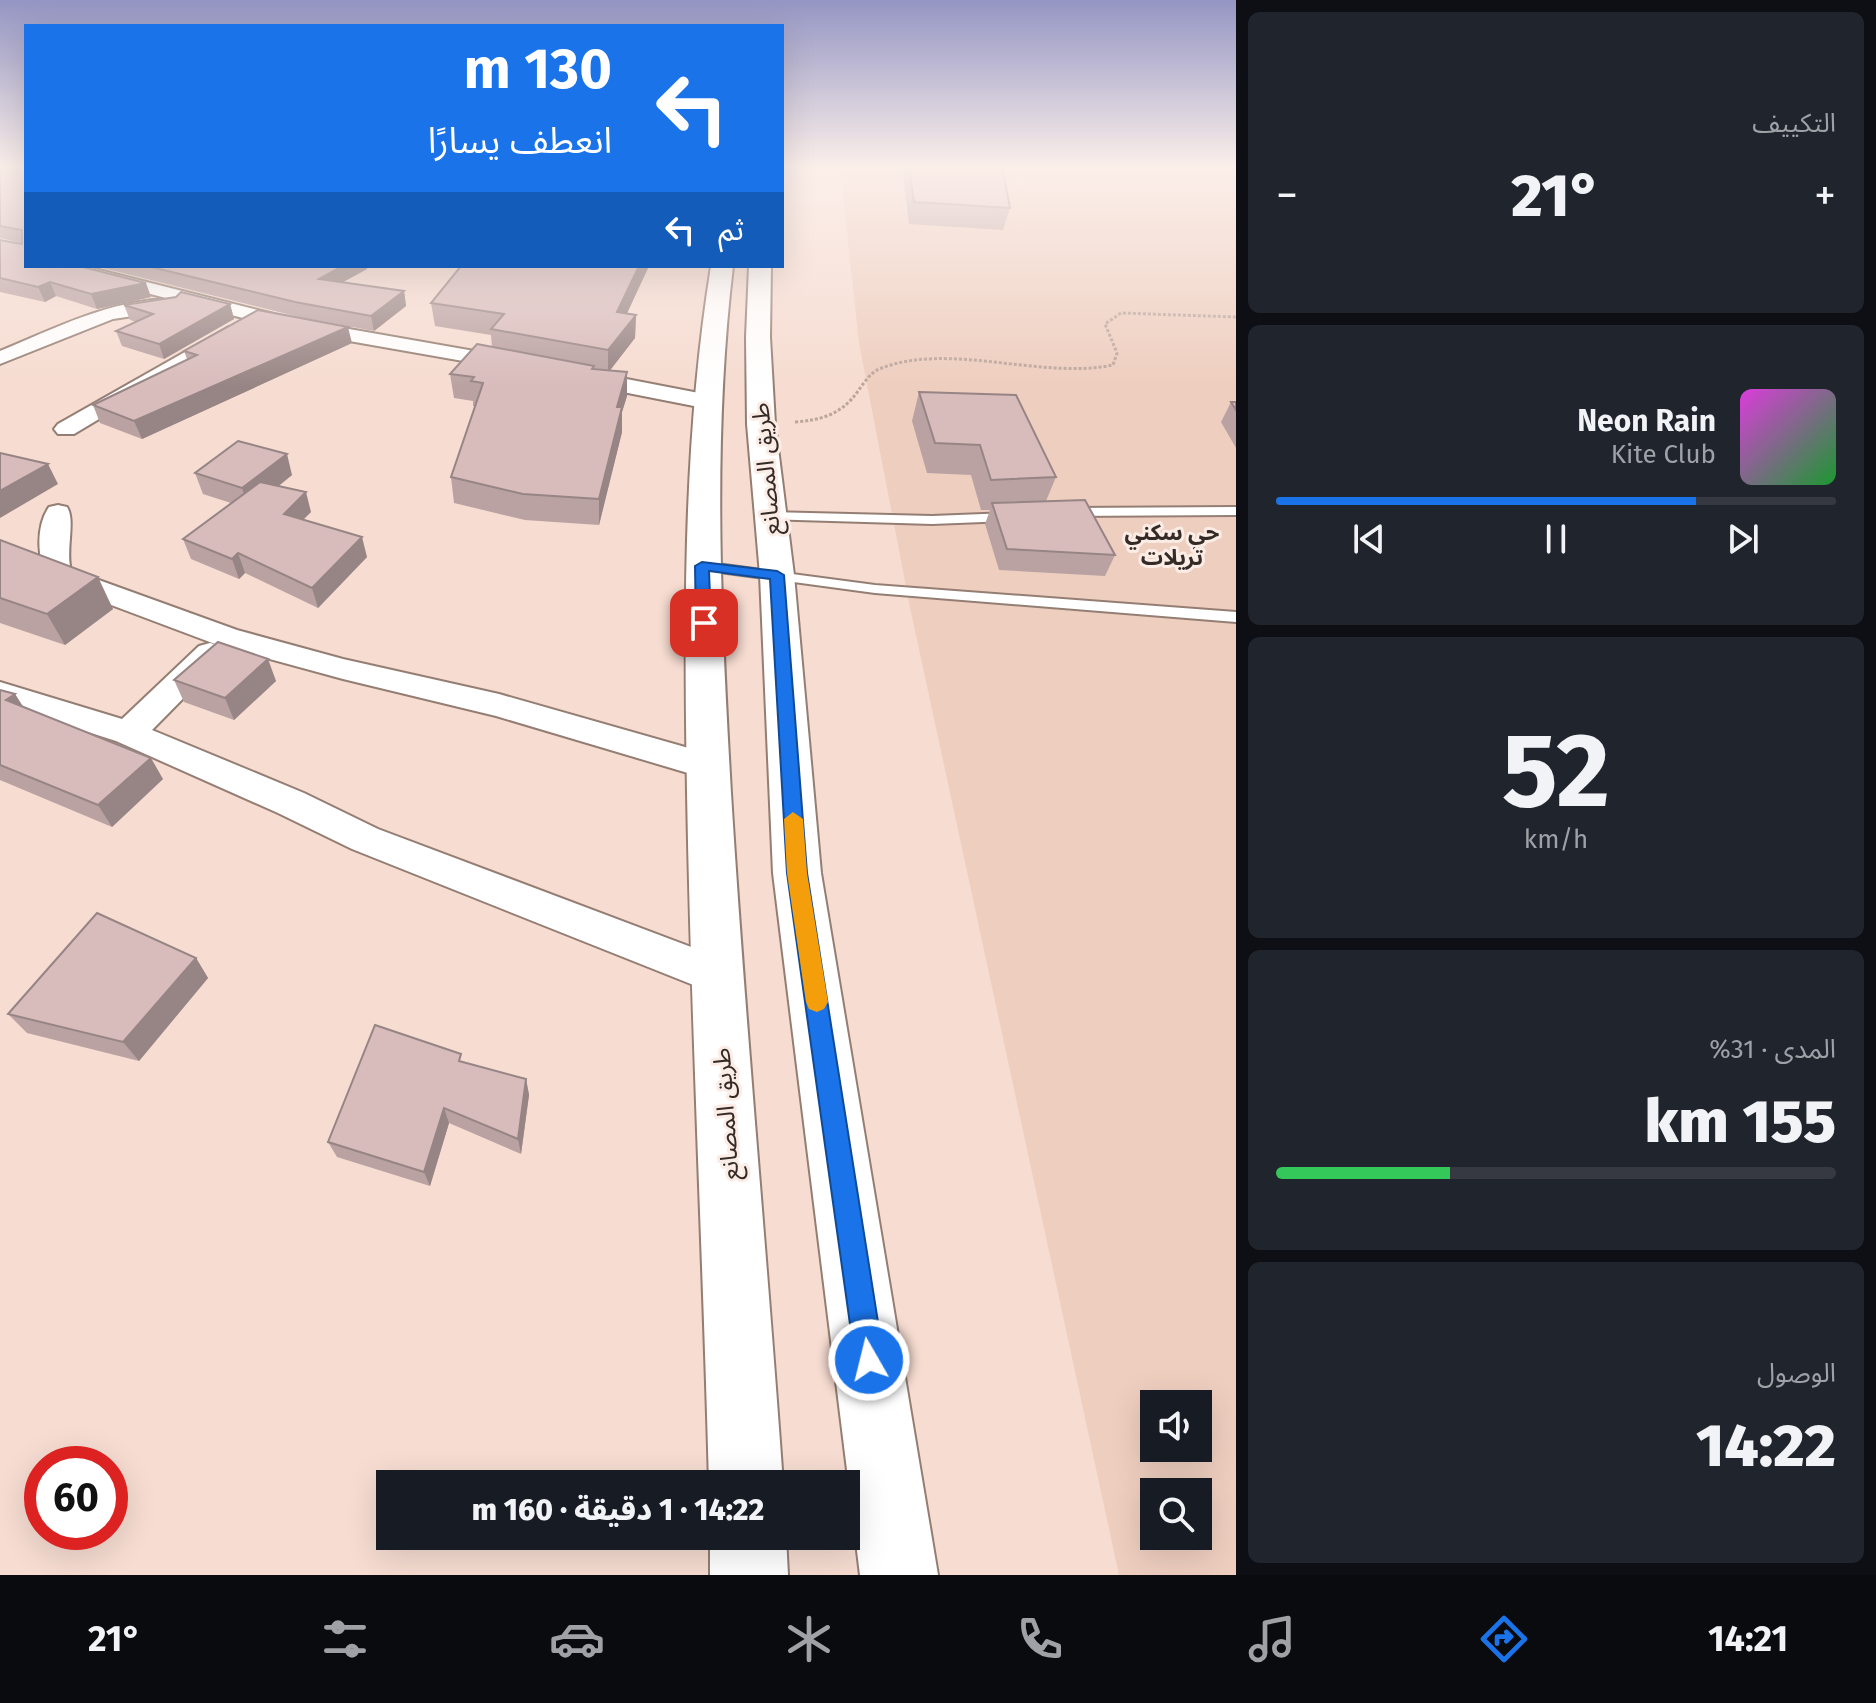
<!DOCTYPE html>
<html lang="ar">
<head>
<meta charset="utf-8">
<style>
  body { margin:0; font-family:"Fira Sans","Noto Sans Arabic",sans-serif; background:#20242c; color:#f1f3f6; direction:rtl; height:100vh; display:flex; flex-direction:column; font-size:30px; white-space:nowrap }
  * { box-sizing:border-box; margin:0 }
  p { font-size:26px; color:#9ea1a6 }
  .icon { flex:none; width:44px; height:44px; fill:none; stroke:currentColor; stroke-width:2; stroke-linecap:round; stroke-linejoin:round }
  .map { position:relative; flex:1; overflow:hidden; direction:ltr }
  .side { display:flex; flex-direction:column; gap:12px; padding:12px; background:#0d0f14; width:640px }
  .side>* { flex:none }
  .banner { position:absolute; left:24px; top:24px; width:760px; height:244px; border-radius:0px; box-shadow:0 8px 32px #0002; direction:rtl; background:#1a73e8; color:#fff; overflow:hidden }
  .tools { position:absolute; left:1140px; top:1390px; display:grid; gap:16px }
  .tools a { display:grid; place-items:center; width:72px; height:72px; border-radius:0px; background:#171b24; box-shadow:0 8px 32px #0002; font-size:40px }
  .speed { position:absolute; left:24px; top:1446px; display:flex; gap:16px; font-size:40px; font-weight:700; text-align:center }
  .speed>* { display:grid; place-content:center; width:104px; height:104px; border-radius:50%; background:#171b24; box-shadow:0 8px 32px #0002; line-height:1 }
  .speed .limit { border:12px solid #d22; background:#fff; color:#111 }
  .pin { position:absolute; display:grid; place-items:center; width:68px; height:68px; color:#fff; margin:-34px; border-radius:16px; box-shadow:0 4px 12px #0006 }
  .me { position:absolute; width:88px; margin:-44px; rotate:352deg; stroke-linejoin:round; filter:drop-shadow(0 0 6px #0008) }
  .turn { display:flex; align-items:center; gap:28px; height:168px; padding:0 40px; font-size:36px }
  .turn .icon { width:104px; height:104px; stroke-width:2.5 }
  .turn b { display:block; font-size:56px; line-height:68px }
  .then { display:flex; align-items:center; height:76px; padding:0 40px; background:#0003; gap:16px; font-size:30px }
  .big { font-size:60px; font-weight:800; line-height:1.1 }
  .side .card { flex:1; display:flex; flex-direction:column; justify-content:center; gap:12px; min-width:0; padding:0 28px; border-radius:12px; background:#20242c }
  .side .dial { align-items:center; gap:0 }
  .dial b { font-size:104px; line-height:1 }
  .song { display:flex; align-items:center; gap:24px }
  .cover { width:96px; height:96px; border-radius:12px; background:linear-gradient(135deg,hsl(300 70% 55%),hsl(130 70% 35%)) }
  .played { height:8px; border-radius:4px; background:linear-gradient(90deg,#1a73e8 75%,#363941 75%) }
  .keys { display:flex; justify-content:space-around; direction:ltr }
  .heat { display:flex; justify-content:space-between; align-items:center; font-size:44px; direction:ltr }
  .charge { height:12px; border-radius:6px; background:linear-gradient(90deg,#34c759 31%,#363941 0) }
  .trip { position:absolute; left:376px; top:1470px; width:484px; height:80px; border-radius:0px; background:#171b24; box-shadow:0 8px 32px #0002; font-weight:800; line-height:80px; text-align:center; direction:rtl }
  .dock { display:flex; height:128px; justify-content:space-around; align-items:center; background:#090b0e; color:#9ea1a6 }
  .dock .icon { width:56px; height:56px }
  .dock .active { color:#1a73e8 }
  .dock b { font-size:36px; color:#f1f3f6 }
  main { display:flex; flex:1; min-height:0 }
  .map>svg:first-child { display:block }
  .built { fill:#eecebf; fill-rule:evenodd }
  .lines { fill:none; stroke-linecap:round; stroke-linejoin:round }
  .lane-casing { stroke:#947e73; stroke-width:4 }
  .street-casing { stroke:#947e73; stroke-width:4 }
  .primary-casing { stroke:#947e73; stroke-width:4 }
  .path { stroke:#bba69d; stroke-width:3; stroke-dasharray:3 2; stroke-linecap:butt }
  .lane { fill:#fff; fill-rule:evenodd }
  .street { fill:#fff; fill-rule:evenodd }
  .primary { fill:#fff; fill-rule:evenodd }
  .wall { fill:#baa2a2 }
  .shaded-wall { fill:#978484 }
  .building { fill:#d8bcbc; stroke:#978484; stroke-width:2 }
  .route { fill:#1a73e8; stroke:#114b97; stroke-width:2 }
  .slow { fill:#f59e0b }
  .labels { text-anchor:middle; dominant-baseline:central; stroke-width:6; stroke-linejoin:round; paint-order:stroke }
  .far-neighbourhood-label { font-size:22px; font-weight:bold; fill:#342a26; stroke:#fbece5 }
  .street-label { font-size:24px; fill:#342a26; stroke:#fbece5 }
</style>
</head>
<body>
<main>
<section class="side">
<div class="card"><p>التكييف</p>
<div class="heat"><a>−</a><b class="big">21°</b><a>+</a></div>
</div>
<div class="card">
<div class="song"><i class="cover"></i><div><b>Neon Rain</b><p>Kite Club</p></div></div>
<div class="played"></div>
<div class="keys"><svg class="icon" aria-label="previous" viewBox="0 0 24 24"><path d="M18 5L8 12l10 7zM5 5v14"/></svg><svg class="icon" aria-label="pause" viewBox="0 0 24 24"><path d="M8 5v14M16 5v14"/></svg><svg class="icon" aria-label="next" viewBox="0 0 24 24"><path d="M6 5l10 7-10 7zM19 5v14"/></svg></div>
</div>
<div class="card dial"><b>52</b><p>km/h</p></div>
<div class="card"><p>المدى · 31%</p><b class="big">155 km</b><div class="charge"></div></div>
<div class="card"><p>الوصول</p><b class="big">14:22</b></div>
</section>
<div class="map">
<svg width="1236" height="1575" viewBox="0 0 1236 1575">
  <rect width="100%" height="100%" fill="#f6dcd1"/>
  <path class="built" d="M 840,167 L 1236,167 L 1236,1575 L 1119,1575 L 911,612 L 859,343 ZM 1154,1404 L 1198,1404 L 1198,1448 L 1154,1448 ZM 1154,1492 L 1198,1492 L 1198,1536 L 1154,1536 Z"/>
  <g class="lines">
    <defs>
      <g id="lane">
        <path d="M 1236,507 L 1236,515 L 1067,516 L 1060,512 L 1067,508 Z"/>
        <path d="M 769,512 L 932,516 L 1009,513 L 1016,517 L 1009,521 L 932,524 L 764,519 L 762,516 Z"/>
        <path d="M 702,562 L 875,585 L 1236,612 L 1236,622 L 875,593 L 697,569 L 697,563 Z"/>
      </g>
      <g id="street">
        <path d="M 53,266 L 83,266 L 298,320 L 514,358 L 525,364 L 514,370 L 298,332 L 180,302 L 183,305 L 180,309 L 113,319 L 0,364 L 0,351 C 56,328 109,300 170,299 L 56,270 Z"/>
        <path d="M 229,327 L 236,329 L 239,333 L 236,337 L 74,434 L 58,434 L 54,429 L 58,424 Z"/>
        <path d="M 580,370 L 704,394 L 712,396 L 715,401 L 712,406 L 704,408 L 572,382 L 569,377 Z"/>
        <path d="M 58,505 L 67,507 C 76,521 65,551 71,570 L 237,630 L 343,659 L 499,694 L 720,757 L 726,766 L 720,775 L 708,779 L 496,716 L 343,679 L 215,644 L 50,582 C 37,563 35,527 49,507 Z"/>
        <path d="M 210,643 L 221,646 L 226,653 L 221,660 L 152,730 L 304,793 L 378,829 L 731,962 L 737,975 L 731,988 L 716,994 L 701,988 L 352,849 L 278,813 L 116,741 L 0,704 L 0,682 L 122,719 L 199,646 Z"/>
      </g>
      <g id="primary">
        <path d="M 711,266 L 733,266 C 712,442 721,617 731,793 C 745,1023 767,1253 783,1484 L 709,1484 C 703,1253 691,1023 687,792 C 684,615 683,440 711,266 Z"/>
        <path d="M 749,266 L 771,266 L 770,337 L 775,424 L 794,575 L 821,873 L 938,1575 L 860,1575 L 773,873 L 760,575 L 747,424 L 746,337 Z"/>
        <path d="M 710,1536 L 786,1536 L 788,1575 L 710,1575 Z"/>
      </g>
    </defs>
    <use href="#lane" class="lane-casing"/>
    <use href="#street" class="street-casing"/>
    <use href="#primary" class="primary-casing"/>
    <path class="path" d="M 795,422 C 822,420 842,414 858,391 C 864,383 870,373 879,369 C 948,341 1041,380 1113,365 L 1117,353 L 1105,324 L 1121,313 L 1236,317"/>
    <use href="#lane" class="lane"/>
    <use href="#street" class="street"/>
    <use href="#primary" class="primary"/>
  </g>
  <g class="wall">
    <path d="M 0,167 L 26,167 L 26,266 L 151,297 L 97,309 L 56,296 L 45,302 L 0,292 L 0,240 L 22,244 L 22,243 L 0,238 Z"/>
    <path d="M 902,167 L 1002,167 L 1010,208 L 1003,230 L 909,224 Z"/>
    <path d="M 95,266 L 256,266 L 263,267 L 264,266 L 366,266 L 367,269 L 343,282 L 404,291 L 406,306 L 374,331 L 299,317 Z"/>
    <path d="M 461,266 L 649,266 L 626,314 L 636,315 L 635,338 L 610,370 L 627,396 L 622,412 L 622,432 L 599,525 L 525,520 L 454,503 L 451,477 L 475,406 L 473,406 L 473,401 L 454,398 L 450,374 L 492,347 L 491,335 L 435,326 L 431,303 Z"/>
    <path d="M 230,304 L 234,319 L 164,359 L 122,346 L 116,331 L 136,322 L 130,320 L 124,305 Z"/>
    <path d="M 352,343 L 142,439 L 100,423 L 93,405 L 187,359 L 184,351 Z"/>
    <path d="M 919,392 L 1056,477 L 1046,501 L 1115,555 L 1105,576 L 999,570 L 985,524 L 990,510 L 981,510 L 971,475 L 927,473 L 912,421 Z"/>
    <path d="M 1231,402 L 1236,402 L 1236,448 L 1221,422 Z"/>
    <path d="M 195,473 L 292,475 L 279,486 L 311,512 L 303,519 L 367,557 L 318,608 L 245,573 L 239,579 L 191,559 L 183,539 L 231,503 L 203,494 Z"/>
    <path d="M 0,540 L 113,609 L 65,645 L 0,623 Z"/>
    <path d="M 174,680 L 276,681 L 234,720 L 184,702 Z"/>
    <path d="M 0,690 L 15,694 L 23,707 L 163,779 L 112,827 L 0,780 Z"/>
    <path d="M 196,958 L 208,978 L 139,1061 L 27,1033 L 8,1014 Z"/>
    <path d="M 463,1062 L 526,1079 L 529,1095 L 521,1154 L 449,1123 L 430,1186 L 337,1157 L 328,1142 Z"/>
  </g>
  <g class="shaded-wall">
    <path d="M 343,266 L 366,266 L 367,269 L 323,293 L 319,279 Z"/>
    <path d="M 639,266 L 649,266 L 617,335 L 617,312 Z"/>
    <path d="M 50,282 L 56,296 L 45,302 L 38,287 Z"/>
    <path d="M 146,283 L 151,297 L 97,309 L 91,294 Z"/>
    <path d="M 404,291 L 406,306 L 374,331 L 371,316 Z"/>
    <path d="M 230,304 L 234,319 L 164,359 L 159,344 Z"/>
    <path d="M 636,315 L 635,338 L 608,373 L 608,350 Z"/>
    <path d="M 348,327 L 352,343 L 142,439 L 134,421 Z"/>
    <path d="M 627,372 L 627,396 L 622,412 L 622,432 L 599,525 L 599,499 L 617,407 Z"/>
    <path d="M 287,454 L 292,475 L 249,509 L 242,488 Z"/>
    <path d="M 48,464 L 58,484 L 0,518 L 0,491 Z"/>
    <path d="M 306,492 L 311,512 L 290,533 L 284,514 Z"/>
    <path d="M 362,537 L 367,557 L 318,608 L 312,588 Z"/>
    <path d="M 238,553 L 245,573 L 239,579 L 232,559 Z"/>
    <path d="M 98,577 L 113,609 L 65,645 L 47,614 Z"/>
    <path d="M 268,659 L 276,681 L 234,720 L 225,698 Z"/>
    <path d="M 15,694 L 29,716 L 6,700 Z"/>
    <path d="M 151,758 L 163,779 L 112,827 L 98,805 Z"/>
    <path d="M 196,958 L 208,978 L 139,1061 L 123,1042 Z"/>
    <path d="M 526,1079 L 529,1095 L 521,1154 L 518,1139 Z"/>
    <path d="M 444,1108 L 449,1123 L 430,1186 L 424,1172 Z"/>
  </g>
  <g class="building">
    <path d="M 0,167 L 26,167 L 26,266 L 79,266 L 146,283 L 91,294 L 50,282 L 38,287 L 0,278 L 0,240 L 22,244 L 22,230 L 0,226 Z"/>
    <path d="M 909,167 L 1002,167 L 1010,208 L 914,202 Z"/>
    <path d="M 147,266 L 256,266 L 263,267 L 264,266 L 343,266 L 319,279 L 404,291 L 371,316 L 295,302 Z"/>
    <path d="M 461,266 L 639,266 L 617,312 L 636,315 L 608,350 L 491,329 L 504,314 L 431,303 Z"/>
    <path d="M 181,292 L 230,304 L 159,344 L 116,331 L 153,314 L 124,305 L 176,297 Z"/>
    <path d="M 258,310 L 348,327 L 134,421 L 93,405 L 197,355 L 184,351 Z"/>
    <path d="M 477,344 L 594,366 L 592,369 L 627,372 L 617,407 L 622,407 L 599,499 L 523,494 L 451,477 L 483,383 L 471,381 L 474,377 L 450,374 Z"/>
    <path d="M 919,392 L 1016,395 L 1056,477 L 991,480 L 980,445 L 935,443 Z"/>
    <path d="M 1231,402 L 1236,402 L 1236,410 Z"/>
    <path d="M 238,441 L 287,454 L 242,488 L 195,473 Z"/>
    <path d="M 0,453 L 48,464 L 0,491 Z"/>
    <path d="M 260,482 L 306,492 L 284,514 L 362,537 L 312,588 L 238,553 L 232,559 L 183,539 Z"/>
    <path d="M 1085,500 L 1115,555 L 1007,549 L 992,503 Z"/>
    <path d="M 0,540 L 98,577 L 47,614 L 0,598 Z"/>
    <path d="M 218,642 L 268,659 L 225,698 L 174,680 Z"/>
    <path d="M 0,690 L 15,694 L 6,700 L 151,758 L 98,805 L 0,765 Z"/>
    <path d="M 97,913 L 196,958 L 123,1042 L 8,1014 Z"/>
    <path d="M 375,1025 L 461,1054 L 459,1061 L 526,1079 L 518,1139 L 444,1108 L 424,1172 L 328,1142 Z"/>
  </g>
  <linearGradient id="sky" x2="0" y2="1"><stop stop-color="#9495c3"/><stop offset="0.43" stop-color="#fbefea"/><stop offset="1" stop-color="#fbefea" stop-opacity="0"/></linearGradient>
  <rect width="1236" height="387" fill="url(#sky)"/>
  <path class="route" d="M 702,562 L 777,571 L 784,575 L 807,873 L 884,1360 L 879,1370 L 869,1374 L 859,1370 L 855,1360 L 787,873 L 770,579 L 709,571 L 711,623 L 704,628 L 696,623 L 695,566 Z"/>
  <path class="slow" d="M 793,812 L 803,819 L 807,873 L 828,1002 L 824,1009 L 817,1012 L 809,1009 L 806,1002 L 787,873 L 784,819 Z"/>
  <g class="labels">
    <g class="far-neighbourhood-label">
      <text x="1172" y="532">حي سكني<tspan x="1172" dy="25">تريلات</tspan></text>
    </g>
    <g class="street-label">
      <text transform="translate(766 469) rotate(-95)">طريق المصانع</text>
      <text transform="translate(726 1114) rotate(-94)">طريق المصانع</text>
    </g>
  </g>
</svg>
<div class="tools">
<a><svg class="icon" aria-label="sound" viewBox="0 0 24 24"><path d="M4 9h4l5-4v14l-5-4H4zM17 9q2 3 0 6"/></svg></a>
<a><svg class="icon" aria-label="search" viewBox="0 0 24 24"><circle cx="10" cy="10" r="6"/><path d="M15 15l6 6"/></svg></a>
</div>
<div class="speed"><div class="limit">60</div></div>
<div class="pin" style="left:704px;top:623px;background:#d93025"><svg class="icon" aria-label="arrive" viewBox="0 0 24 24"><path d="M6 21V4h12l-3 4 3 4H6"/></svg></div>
<svg class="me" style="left:869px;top:1360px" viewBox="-20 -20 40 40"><circle r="17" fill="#1a73e8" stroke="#fff" stroke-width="3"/><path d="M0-11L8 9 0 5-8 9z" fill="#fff"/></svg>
<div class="trip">14:22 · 1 دقيقة · 160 m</div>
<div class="banner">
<div class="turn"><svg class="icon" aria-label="left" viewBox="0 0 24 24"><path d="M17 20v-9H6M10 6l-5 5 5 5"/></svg><div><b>130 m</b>انعطف يسارًا</div></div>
<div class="then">ثم<svg class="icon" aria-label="left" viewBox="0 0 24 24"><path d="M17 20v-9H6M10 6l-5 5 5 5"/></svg></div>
</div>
</div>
</main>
<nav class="dock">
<b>14:21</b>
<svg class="icon active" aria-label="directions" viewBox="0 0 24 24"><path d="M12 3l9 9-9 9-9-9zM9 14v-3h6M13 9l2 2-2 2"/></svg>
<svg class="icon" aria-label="music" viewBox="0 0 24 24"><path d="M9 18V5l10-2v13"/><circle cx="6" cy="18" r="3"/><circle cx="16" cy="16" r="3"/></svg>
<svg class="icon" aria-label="phone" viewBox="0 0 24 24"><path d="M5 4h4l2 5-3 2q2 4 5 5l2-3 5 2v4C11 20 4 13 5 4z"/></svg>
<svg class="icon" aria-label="climate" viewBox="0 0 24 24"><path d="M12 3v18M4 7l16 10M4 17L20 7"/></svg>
<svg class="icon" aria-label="car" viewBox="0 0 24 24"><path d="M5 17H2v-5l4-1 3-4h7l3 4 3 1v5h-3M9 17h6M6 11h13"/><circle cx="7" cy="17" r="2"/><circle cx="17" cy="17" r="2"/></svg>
<svg class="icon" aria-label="filters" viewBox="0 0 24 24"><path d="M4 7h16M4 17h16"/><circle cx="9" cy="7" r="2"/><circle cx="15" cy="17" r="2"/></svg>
<b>21°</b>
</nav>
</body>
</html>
